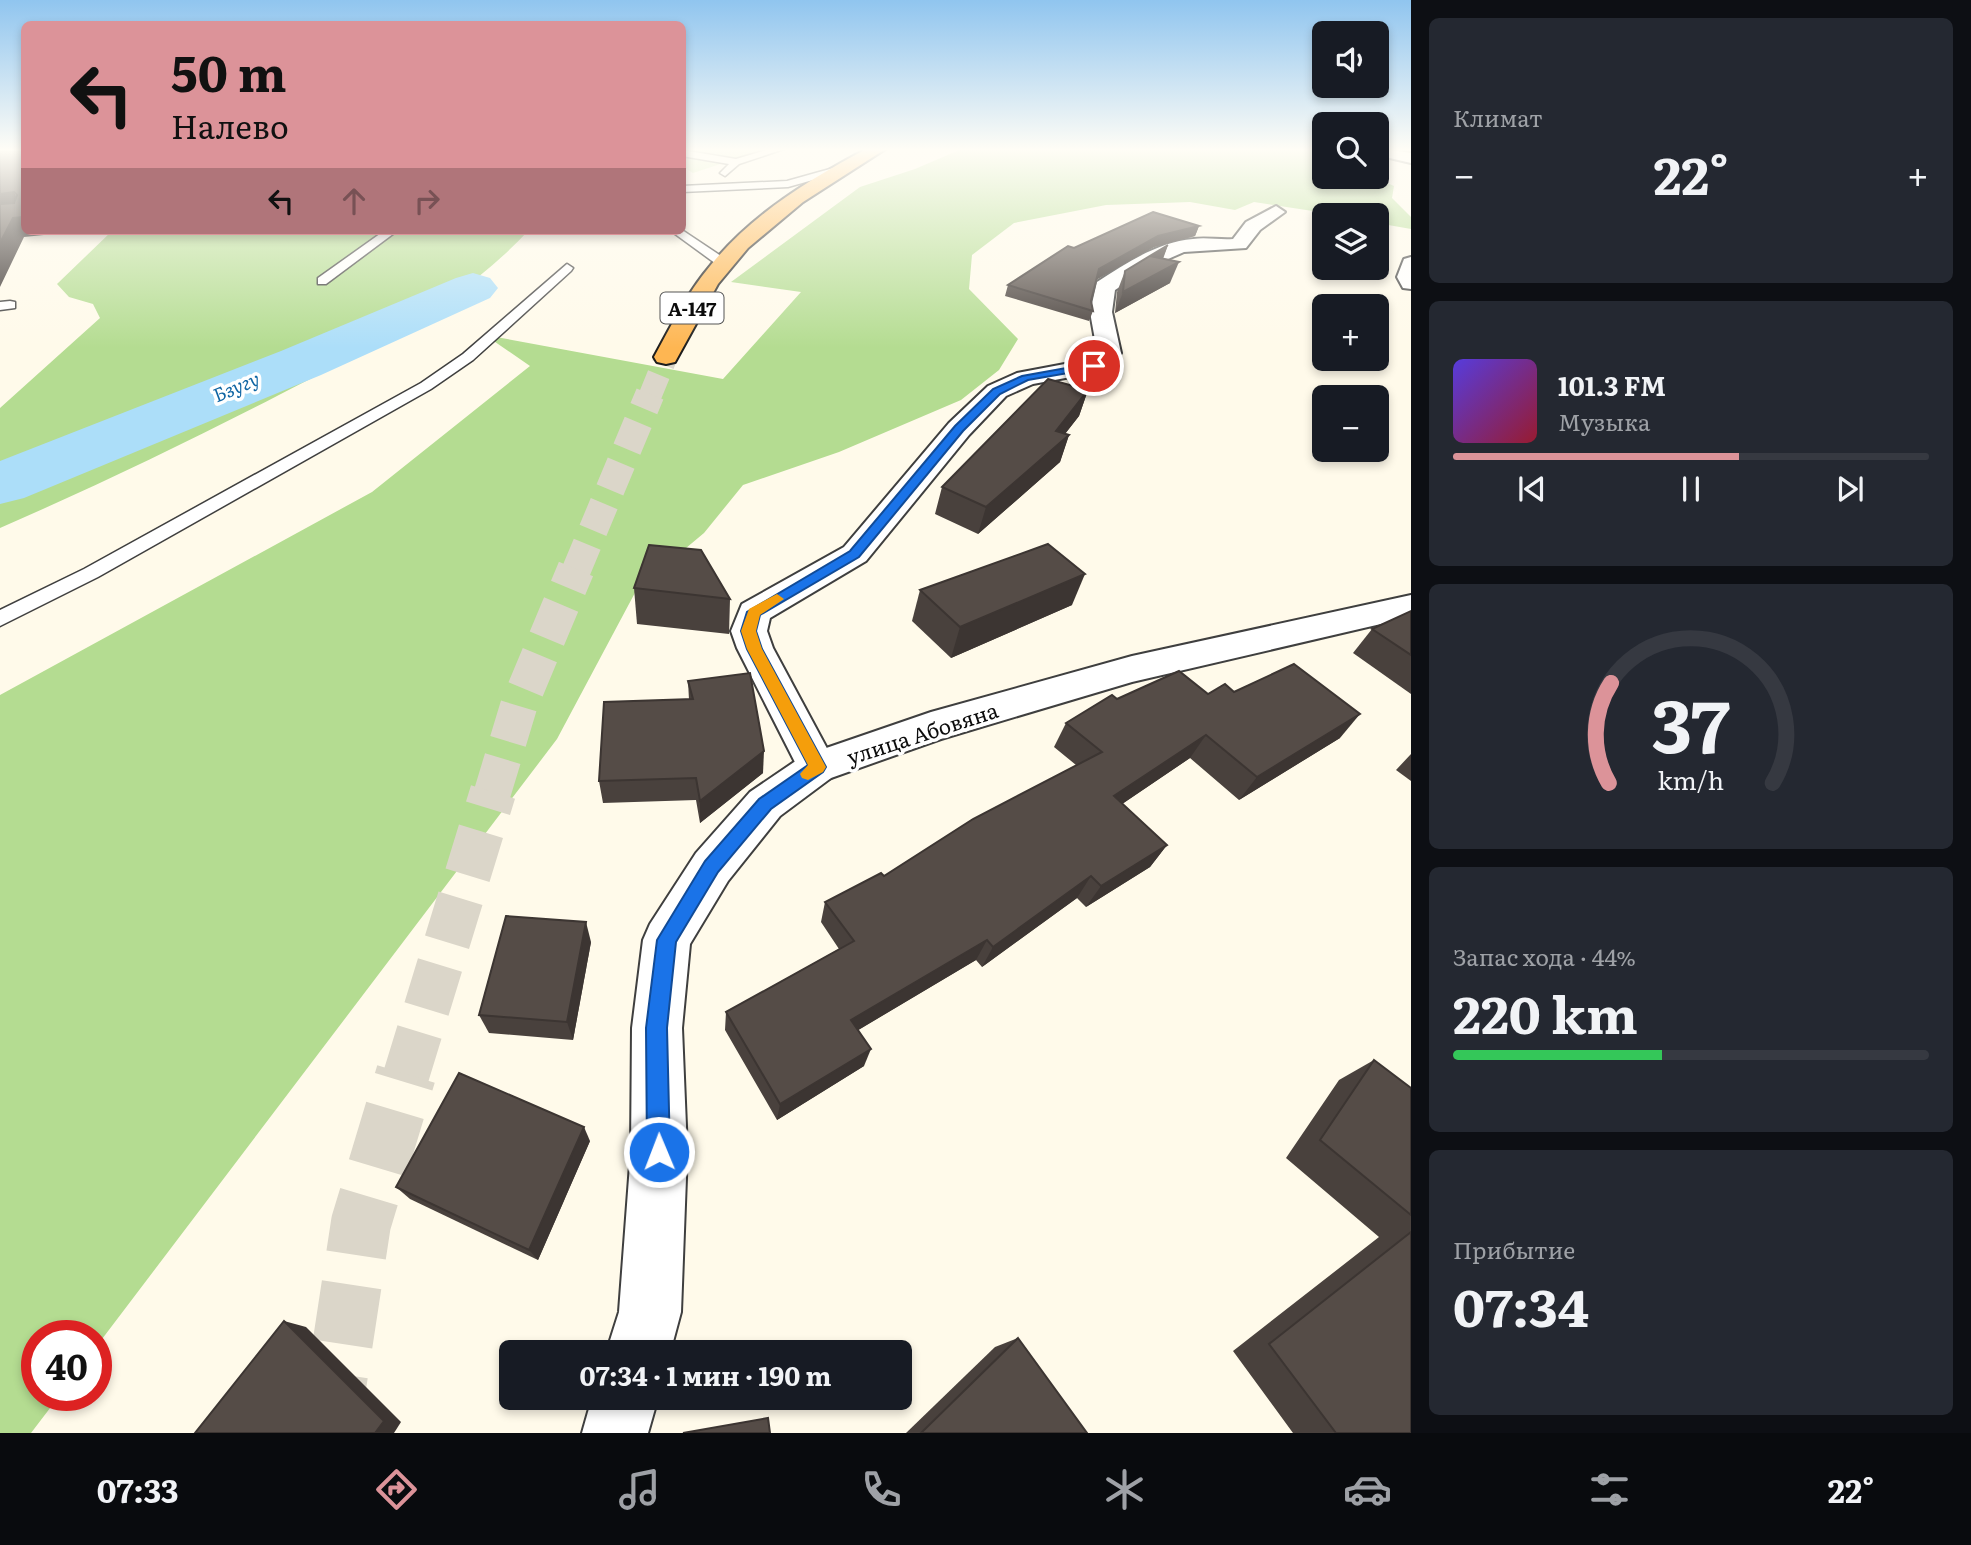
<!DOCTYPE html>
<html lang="ru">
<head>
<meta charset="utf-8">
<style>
  body { margin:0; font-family:Literata,serif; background:#242831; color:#f1f3f6; height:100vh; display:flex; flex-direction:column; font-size:26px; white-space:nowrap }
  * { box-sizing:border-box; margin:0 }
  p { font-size:23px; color:#9ea1a6 }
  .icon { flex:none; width:38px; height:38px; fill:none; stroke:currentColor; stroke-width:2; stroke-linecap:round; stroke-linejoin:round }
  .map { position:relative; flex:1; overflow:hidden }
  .sheet { display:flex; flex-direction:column; gap:18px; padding:18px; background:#0d0f14; width:560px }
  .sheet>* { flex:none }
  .hud { position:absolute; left:21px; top:21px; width:665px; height:214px; border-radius:10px; box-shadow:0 4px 10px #0003; background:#dc9399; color:#111; overflow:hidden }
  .buttons { position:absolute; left:1312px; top:21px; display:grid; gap:14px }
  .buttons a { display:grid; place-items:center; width:77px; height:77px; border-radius:10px; background:#171b24; box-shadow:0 4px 10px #0003; font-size:35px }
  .speed { position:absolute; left:21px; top:1320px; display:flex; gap:14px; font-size:35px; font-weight:700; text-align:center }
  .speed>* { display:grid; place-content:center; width:91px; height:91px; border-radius:50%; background:#171b24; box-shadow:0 4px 10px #0003; line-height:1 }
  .speed .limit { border:10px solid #d22; background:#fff; color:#111 }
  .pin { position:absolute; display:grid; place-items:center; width:60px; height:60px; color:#fff; margin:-30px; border:4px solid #fff; border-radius:50%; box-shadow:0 2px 7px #0007 }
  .me { position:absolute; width:77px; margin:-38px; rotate:359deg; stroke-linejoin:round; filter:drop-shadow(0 0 5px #0008) }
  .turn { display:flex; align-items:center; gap:24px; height:147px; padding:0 35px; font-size:32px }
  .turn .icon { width:91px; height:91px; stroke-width:2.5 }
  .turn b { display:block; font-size:49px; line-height:60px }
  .lanes { display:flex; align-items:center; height:66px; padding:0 35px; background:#0003; justify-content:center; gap:35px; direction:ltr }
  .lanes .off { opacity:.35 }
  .big { font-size:52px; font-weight:700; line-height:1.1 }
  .sheet .tile { flex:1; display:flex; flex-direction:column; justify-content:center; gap:10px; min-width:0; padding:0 24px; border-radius:10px; background:#242831 }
  .sheet .dial { align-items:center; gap:0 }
  .dial svg { height:182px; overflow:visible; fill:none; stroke:#363941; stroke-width:7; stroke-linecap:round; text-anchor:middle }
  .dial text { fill:#f1f3f6; stroke:none }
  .song { display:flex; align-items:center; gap:21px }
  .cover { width:84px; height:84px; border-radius:10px; background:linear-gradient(135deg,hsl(250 70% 55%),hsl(350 70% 35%)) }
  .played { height:7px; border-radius:4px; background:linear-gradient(90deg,#dc9399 60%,#363941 60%) }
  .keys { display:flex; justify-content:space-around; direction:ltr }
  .heat { display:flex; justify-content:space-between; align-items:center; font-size:38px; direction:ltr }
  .charge { height:10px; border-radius:5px; background:linear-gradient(90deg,#34c759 44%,#363941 0) }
  .trip { position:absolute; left:499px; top:1340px; width:413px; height:70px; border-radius:10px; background:#171b24; box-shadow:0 4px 10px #0003; font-weight:700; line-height:70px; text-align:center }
  .menu { display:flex; height:112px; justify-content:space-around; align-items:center; background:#090b0e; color:#9ea1a6 }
  .menu .icon { width:49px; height:49px }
  .menu .active { color:#dc9399 }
  .menu b { font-size:32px; color:#f1f3f6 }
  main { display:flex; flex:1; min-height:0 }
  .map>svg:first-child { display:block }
  .green { fill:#d1ebb2 }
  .forest { fill:#b4dc91 }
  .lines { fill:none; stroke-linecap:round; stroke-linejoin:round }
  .river { fill:#acdef9; fill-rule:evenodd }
  .trunk-tunnel-far4 { stroke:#dbd6c9; stroke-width:23; stroke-dasharray:23 11; stroke-linecap:butt }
  .trunk-tunnel-far3 { stroke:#dbd6c9; stroke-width:29; stroke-dasharray:29 15; stroke-linecap:butt }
  .trunk-tunnel-far2 { stroke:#dbd6c9; stroke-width:37; stroke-dasharray:37 18; stroke-linecap:butt }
  .trunk-tunnel-far1 { stroke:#dbd6c9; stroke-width:46; stroke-dasharray:46 24; stroke-linecap:butt }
  .trunk-tunnel { stroke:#dbd6c9; stroke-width:60; stroke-dasharray:60 30; stroke-linecap:butt }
  .service-casing { stroke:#3f3f3f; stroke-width:3 }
  .minor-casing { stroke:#3f3f3f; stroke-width:4 }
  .tertiary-casing { stroke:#3f3f3f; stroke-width:4 }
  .trunk-casing { stroke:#1d1d1d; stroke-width:4 }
  .service { fill:#fff; fill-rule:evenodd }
  .minor { fill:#fff; fill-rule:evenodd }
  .tertiary { fill:#fff; fill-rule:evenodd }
  .trunk { fill:#feb652; fill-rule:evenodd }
  .wall { fill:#49413d }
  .shaded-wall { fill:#3c3532 }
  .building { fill:#554c47; stroke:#3c3532; stroke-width:2 }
  .route { fill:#1a73e8; stroke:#114b97; stroke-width:2 }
  .slow { fill:#f59e0b }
  .labels { text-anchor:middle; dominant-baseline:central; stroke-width:7; stroke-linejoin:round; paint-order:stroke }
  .shield { fill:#fff; stroke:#555; stroke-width:2 }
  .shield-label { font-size:19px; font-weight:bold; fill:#0c0c0c }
  .far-water-label { font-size:19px; font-style:italic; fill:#0f65a3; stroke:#fff }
  .street-label { font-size:21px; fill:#0c0c0c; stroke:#fff }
</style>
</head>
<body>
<main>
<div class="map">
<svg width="1411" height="1433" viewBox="0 0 1411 1433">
  <rect width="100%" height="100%" fill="#fffaea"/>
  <path class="green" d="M 682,148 L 769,148 L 693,173 L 683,167 Z"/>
  <g class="forest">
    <path d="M 964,148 L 1325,148 L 1325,177 L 1374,177 L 1394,186 L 1392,198 L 1411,217 L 1411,229 L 1377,223 L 1377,215 L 1339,215 L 1254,202 L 1235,210 L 1190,202 L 1106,205 L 1014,223 L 972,255 L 969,289 L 1018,339 L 999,370 L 961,400 L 839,452 L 743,485 L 704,533 L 637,589 L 557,739 L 96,1347 L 96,1335 L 37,1335 L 37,1395 L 60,1395 L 31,1433 L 0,1433 L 0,695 L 372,492 L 530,366 L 485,335 L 723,379 L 801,292 L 731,282 L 860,187 L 915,169 Z"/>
    <path d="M 112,231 L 528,231 C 458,306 367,350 277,396 C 186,443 94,487 0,528 L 0,408 L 100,318 L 93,304 L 69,297 L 57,284 Z"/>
  </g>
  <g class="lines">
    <path class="river" d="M 473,273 L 490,278 L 498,288 L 490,298 L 321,375 L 24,498 L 0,504 L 0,461 L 281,351 L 456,278 Z"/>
    <path class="trunk-tunnel-far4" d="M 650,396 L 666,357"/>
    <path class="trunk-tunnel-far3" d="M 576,571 L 650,394"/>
    <path class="trunk-tunnel-far2" d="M 492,794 L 519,705 L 576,569"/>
    <path class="trunk-tunnel-far1" d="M 406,1076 L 493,792"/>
    <path class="trunk-tunnel" d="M 329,1433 L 361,1223 L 406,1074"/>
    <defs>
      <g id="service">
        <path d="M 773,148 L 787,148 L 739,164 L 725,176 L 720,173 L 729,164 L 682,156 L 682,150 L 736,159 Z"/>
        <path d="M 837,167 L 841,168 L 841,172 L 788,187 L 682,192 L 682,186 L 787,181 Z"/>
        <path d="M 682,230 L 727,260 L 727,266 L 719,266 L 671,231 Z"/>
        <path d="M 384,231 L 397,231 L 326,284 L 318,284 L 318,278 Z"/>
        <path d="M 567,264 L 573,268 L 571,271 L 473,360 L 431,389 L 98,577 L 0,626 L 0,610 L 84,569 L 421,383 L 463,354 Z"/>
        <path d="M 10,301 L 15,302 L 15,308 L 0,310 L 0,302 Z"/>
      </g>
      <g id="minor">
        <path d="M 1377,148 L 1411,153 L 1411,163 L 1377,155 Z"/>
        <path d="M 1276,206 L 1285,212 L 1260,230 L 1246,248 L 1184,252 L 1152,266 L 1115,290 L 1112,312 L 1121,353 L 1103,371 L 1033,384 L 1006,396 L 969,435 L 866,561 L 770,618 L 767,631 L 773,648 L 837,767 L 831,778 L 817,783 L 803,778 L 737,648 L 731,631 L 742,604 L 844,547 L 949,423 L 988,386 L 1017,373 L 1086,360 L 1097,351 L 1090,312 L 1097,282 C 1126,263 1158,242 1193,239 C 1206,237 1219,240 1233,239 L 1246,222 Z"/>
        <path d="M 1411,257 L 1411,289 L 1403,288 L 1397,277 L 1404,259 Z"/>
      </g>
      <g id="tertiary">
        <path d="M 1411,595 L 1411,617 L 1132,682 L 941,739 L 831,778 L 780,816 L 728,881 L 690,944 L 682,1028 L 687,1151 L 681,1312 L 670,1353 L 606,1353 L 619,1312 L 631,1151 L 632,1028 L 643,940 L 650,924 L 696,853 L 750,792 L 803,756 L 931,712 L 1132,656 Z"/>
        <path d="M 592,1398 L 658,1398 L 648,1433 L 582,1433 Z"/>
      </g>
      <path id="trunk" d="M 868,148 L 887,148 L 803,202 L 748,248 L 718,284 L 675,362 L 666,364 L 657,362 L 654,357 C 671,326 687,293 710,266 C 752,214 810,179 868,148 Z"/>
    </defs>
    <use href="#service" class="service-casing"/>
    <use href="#minor" class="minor-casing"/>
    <use href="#tertiary" class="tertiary-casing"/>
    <use href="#trunk" class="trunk-casing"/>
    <use href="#service" class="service"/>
    <use href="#minor" class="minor"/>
    <use href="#tertiary" class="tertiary"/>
    <use href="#trunk" class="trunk"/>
  </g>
  <g class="wall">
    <path d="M 1199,226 L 1195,236 L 1154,247 L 1097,279 L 1091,301 L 1093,311 L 1089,321 L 1005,296 L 1008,285 Z"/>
    <path d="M 1168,245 L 1163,259 L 1170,283 L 1115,313 L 1117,292 L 1125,271 Z"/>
    <path d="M 1088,390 L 1079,416 L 1065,434 L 1069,435 L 1060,462 L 978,534 L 935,514 L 942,487 Z"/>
    <path d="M 634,588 L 730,599 L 729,634 L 637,624 Z"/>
    <path d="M 920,590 L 1072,605 L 951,658 L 912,621 Z"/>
    <path d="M 1411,611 L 1411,694 L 1353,653 L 1372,629 Z"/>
    <path d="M 688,681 L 763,773 L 700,823 L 696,800 L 603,803 L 599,781 L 689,700 Z"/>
    <path d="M 1234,692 L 1340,738 L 1239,800 L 1190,758 L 1122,804 L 1167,845 L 1150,867 L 1086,907 L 1077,898 L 982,967 L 976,960 L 858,1030 L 864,1066 L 777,1120 L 725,1030 L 726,1012 L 839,949 L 821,922 L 825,902 L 884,876 L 1076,765 L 1054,747 L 1066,723 L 1117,699 Z"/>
    <path d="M 1411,754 L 1411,781 L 1396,770 Z"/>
    <path d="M 591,942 L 573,1040 L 489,1033 L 479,1015 Z"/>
    <path d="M 1374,1060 L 1411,1088 L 1411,1433 L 1293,1433 L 1233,1351 L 1379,1237 L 1286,1158 L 1339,1080 Z"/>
    <path d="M 590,1141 L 538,1260 L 410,1199 L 396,1187 Z"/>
    <path d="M 1018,1338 L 1087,1433 L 906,1433 L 995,1347 Z"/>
  </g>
  <g class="shaded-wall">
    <path d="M 14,192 L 24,210 L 0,213 L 0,194 Z"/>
    <path d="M 24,217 L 24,231 L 83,231 L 24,237 L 0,287 L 0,243 L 13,218 Z"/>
    <path d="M 1199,226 L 1195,236 L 1154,247 L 1096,280 L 1099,269 L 1158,236 Z"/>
    <path d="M 1168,245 L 1160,265 L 1150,256 Z"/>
    <path d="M 1179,262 L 1170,283 L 1115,313 L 1123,292 Z"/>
    <path d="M 1088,390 L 1079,416 L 1053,449 L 1069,435 L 1060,462 L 978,534 L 986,507 L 1056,431 Z"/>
    <path d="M 1085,574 L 1072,605 L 951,658 L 960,627 Z"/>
    <path d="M 1360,714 L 1340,738 L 1239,800 L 1257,777 Z"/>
    <path d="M 1206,735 L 1190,758 L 1100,819 L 1114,796 Z"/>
    <path d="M 764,751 L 763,773 L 700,823 L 700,801 Z"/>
    <path d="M 1167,845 L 1150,867 L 1086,907 L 1101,886 Z"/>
    <path d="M 1091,876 L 1077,898 L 982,967 L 993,947 Z"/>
    <path d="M 586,922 L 591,942 L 573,1040 L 567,1022 Z"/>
    <path d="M 987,940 L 976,960 L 845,1038 L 851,1020 Z"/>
    <path d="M 871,1049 L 864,1066 L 777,1120 L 780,1104 Z"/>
    <path d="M 584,1127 L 590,1141 L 538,1260 L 529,1250 Z"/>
    <path d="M 284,1321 L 306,1327 L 401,1422 L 394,1433 L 375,1433 Z"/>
  </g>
  <g class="building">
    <path d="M 0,148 L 24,148 L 24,217 L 13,218 L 0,243 L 0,204 L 14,203 L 17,195 L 14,192 L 0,194 Z"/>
    <path d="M 1153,212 L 1199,226 L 1158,236 L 1099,269 L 1091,301 L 1093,311 L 1008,285 L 1068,246 L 1074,248 Z"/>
    <path d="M 1168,245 L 1150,256 L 1179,262 L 1123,292 L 1125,271 Z"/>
    <path d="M 1048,379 L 1088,390 L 1056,431 L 1069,435 L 986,507 L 942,487 Z"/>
    <path d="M 1048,544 L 1085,574 L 960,627 L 920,590 Z"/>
    <path d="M 649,545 L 701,550 L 730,599 L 634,588 Z"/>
    <path d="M 1411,611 L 1411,655 L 1372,629 Z"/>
    <path d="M 1294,664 L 1360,714 L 1257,777 L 1206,735 L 1114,796 L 1167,845 L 1101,886 L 1091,876 L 993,947 L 987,940 L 851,1020 L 871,1049 L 780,1104 L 726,1012 L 854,941 L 825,902 L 881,873 L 884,876 L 973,819 L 1102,752 L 1066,723 L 1112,695 L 1117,699 L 1179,671 L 1208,694 L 1225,684 L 1234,692 Z"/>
    <path d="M 750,673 L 764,751 L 700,801 L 696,778 L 599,781 L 604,702 L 693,699 L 688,681 Z"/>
    <path d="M 506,916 L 586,922 L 567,1022 L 479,1015 Z"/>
    <path d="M 1374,1060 L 1411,1088 L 1411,1215 L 1320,1140 Z"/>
    <path d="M 459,1073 L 584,1127 L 529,1250 L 396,1187 Z"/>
    <path d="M 1411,1232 L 1411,1433 L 1336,1433 L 1269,1344 Z"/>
    <path d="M 284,1321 L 384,1421 L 375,1433 L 195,1433 Z"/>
    <path d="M 1018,1338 L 1087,1433 L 921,1433 Z"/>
    <path d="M 768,1418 L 770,1433 L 683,1433 Z"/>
  </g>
  <linearGradient id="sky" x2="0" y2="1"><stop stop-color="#90c5ef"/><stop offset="0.43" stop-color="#fffdf6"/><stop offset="1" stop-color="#fffdf6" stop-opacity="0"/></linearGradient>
  <rect width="1411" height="348" fill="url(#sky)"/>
  <path class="route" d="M 1094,363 L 1097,364 L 1097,368 L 1028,380 L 1000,394 L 963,431 L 859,557 L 760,615 L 756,631 L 762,649 L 826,767 L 823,772 L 771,809 L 718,872 L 676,942 L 667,1028 L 670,1152 L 667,1160 L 659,1163 L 651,1160 L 647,1152 L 646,1028 L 657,940 L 705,861 L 759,799 L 808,765 L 747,649 L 741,631 L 747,612 L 850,551 L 955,426 L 993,389 L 1022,376 Z"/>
  <path class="slow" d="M 777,594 L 784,599 L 760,615 L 756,631 L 762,649 L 826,767 L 823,772 L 808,780 L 802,778 L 800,774 L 808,765 L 747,649 L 741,631 L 749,609 Z"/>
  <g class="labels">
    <rect class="shield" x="660.5" y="292.5" width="63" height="31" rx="5"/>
    <g class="shield-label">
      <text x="692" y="308">А-147</text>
    </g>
    <g class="far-water-label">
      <text transform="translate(236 386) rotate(-23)">Бзугу</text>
    </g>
    <g class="street-label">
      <text transform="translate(922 732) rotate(-18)">улица Абовяна</text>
    </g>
  </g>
</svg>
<div class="buttons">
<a><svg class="icon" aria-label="sound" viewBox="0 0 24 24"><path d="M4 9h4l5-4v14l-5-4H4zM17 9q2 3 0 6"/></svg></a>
<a><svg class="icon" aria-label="search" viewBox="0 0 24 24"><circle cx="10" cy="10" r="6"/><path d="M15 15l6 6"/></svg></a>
<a><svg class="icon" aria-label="layers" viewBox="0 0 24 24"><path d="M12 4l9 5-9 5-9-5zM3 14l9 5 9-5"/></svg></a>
<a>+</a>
<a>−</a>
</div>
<div class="speed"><div class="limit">40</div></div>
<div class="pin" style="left:1094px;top:366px;background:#d93025"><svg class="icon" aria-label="arrive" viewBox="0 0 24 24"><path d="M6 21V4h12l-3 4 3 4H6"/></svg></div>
<svg class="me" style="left:659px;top:1152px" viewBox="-20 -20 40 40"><circle r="17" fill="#1a73e8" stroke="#fff" stroke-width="3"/><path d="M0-11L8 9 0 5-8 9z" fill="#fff"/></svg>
<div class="trip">07:34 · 1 мин · 190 m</div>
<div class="hud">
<div class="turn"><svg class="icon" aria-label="left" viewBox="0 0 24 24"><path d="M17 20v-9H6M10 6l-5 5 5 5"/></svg><div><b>50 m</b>Налево</div></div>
<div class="lanes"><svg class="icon" aria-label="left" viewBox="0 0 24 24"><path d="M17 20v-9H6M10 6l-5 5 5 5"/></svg><svg class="icon off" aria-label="ahead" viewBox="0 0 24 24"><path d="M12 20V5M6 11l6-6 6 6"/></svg><svg class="icon off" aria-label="right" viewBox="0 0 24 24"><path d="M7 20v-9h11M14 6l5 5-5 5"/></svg></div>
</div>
</div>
<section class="sheet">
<div class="tile"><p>Климат</p>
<div class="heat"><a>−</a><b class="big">22°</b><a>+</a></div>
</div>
<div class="tile">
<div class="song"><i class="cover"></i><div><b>101.3 FM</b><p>Музыка</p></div></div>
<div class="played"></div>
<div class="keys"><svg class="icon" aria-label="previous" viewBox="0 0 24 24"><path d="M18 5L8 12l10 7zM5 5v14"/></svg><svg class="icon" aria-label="pause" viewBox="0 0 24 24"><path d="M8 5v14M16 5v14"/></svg><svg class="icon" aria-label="next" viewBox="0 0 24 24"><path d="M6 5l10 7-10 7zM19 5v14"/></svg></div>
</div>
<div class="tile dial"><svg viewBox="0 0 100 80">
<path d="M14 69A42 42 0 1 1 86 69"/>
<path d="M14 69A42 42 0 0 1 15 25" stroke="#dc9399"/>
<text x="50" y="56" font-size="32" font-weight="700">37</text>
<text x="50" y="72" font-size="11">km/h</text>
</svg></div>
<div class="tile"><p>Запас хода · 44%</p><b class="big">220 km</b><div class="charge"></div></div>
<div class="tile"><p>Прибытие</p><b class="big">07:34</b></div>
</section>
</main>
<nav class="menu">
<b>07:33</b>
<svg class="icon active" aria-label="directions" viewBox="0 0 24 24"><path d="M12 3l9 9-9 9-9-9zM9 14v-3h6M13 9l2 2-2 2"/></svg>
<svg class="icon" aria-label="music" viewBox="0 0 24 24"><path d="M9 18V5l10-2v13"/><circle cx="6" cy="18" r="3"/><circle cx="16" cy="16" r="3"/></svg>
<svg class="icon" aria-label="phone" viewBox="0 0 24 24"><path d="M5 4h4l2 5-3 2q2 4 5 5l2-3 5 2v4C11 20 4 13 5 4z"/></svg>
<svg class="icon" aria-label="climate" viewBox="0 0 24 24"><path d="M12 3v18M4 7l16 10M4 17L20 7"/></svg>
<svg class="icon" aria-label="car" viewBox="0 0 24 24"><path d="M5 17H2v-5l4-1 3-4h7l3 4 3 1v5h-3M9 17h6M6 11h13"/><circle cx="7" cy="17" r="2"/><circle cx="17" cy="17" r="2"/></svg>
<svg class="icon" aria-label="filters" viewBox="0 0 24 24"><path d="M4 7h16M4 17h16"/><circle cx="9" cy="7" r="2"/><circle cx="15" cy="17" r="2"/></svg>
<b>22°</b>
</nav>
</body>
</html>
